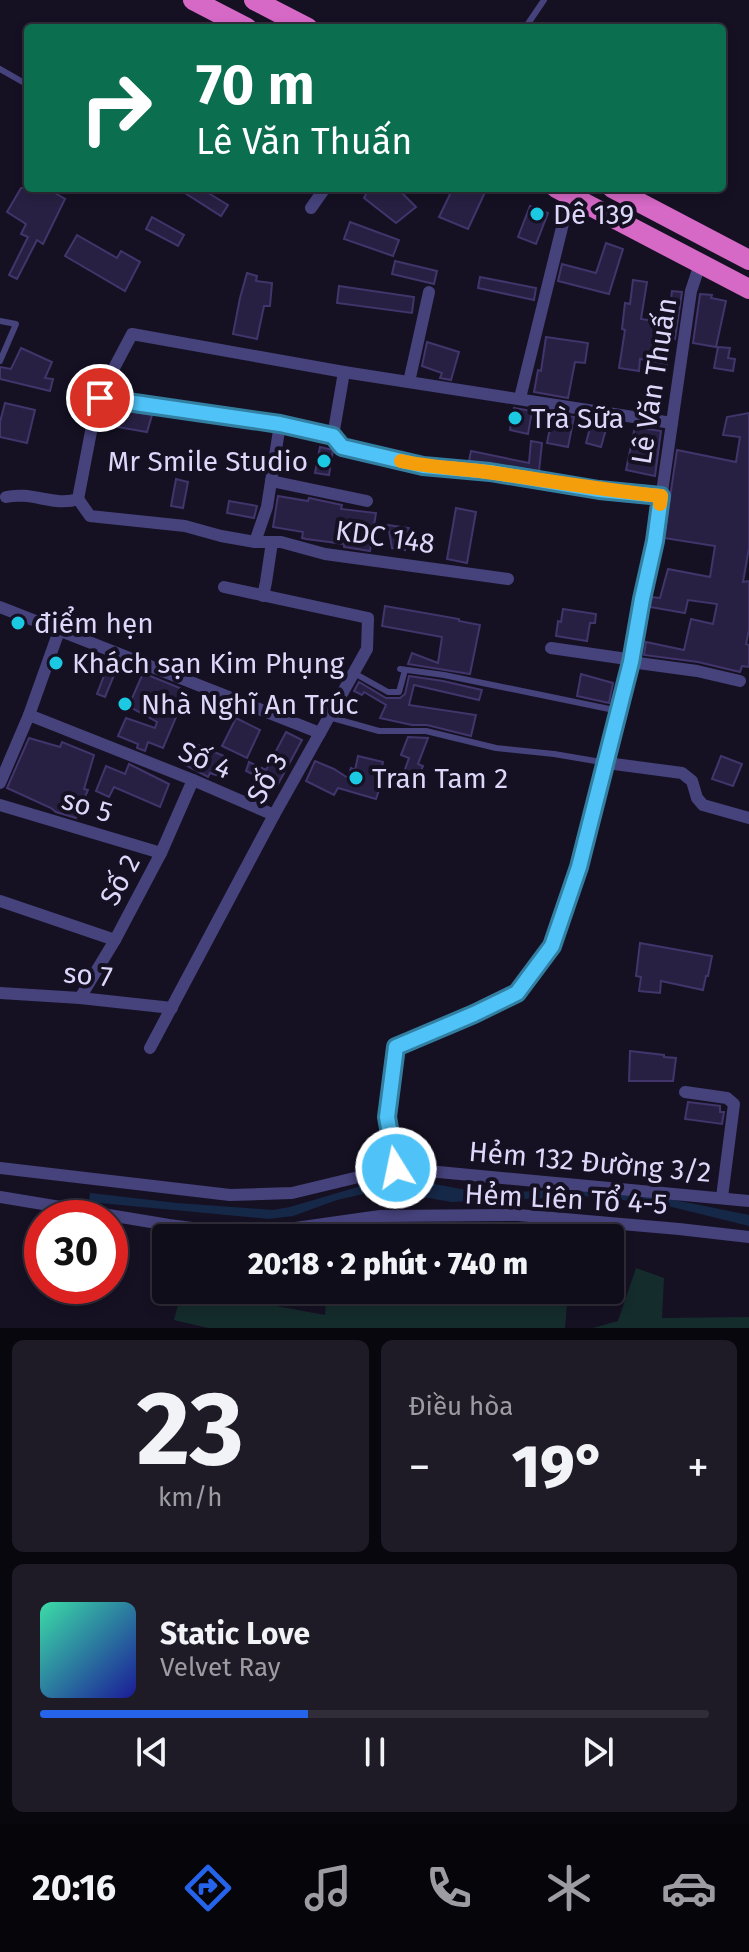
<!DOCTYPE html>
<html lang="vi">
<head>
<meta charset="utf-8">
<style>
  body { margin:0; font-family:"Fira Sans",sans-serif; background:#1e1b27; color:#f1f3f6; height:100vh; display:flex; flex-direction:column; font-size:30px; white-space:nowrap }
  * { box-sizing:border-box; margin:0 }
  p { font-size:26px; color:#9c9ca2 }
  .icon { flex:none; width:44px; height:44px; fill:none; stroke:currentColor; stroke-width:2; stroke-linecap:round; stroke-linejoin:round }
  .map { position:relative; height:1328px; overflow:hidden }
  .details { display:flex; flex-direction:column; gap:12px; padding:12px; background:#09070e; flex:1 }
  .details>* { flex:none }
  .banner { position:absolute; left:24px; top:24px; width:702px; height:168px; border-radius:8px; box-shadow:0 4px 12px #0003,0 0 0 2px #302d39; background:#0b6e4f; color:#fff; overflow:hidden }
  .speed { position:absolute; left:24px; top:1200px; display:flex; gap:16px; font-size:40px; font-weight:700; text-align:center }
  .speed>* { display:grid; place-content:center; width:104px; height:104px; border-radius:50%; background:#100d1a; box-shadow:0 4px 12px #0003,0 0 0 2px #302d39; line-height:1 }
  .speed .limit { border:12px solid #d22; background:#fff; color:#111 }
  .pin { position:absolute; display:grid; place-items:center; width:68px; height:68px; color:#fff; margin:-34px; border:4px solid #fff; border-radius:50%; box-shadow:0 2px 8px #0007 }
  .me { position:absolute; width:88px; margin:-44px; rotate:350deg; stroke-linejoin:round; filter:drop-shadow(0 0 6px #0008) }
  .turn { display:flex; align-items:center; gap:28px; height:168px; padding:0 40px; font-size:36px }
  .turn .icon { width:104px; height:104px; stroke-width:2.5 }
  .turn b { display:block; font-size:56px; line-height:68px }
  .big { font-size:60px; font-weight:800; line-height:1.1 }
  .details .tile { flex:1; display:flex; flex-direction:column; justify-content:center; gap:12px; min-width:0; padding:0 28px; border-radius:12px; background:#1e1b27 }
  .details .dial { align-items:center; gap:0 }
  .dial b { font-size:104px; line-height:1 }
  .song { display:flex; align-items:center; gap:24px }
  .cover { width:96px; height:96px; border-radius:12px; background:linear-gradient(135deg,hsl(160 70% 55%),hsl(240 70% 35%)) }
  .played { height:8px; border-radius:4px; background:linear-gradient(90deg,#2563eb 40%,#302d39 40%) }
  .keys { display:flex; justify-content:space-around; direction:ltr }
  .heat { display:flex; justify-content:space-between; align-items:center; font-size:44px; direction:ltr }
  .details .tiles { flex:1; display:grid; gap:12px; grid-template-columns:1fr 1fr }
  .tile:last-child { grid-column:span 2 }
  .trip { position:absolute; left:152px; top:1224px; width:472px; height:80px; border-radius:8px; background:#100d1a; box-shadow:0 4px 12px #0003,0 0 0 2px #302d39; font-weight:800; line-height:80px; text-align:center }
  .dock { display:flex; height:128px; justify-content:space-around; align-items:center; background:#06050a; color:#9c9ca2 }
  .dock .icon { width:56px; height:56px }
  .dock .selected { color:#2563eb }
  .dock b { font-size:36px; color:#f1f3f6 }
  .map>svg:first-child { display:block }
  .green { fill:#152c2c }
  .water { fill:#162848 }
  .building { fill:#282042; stroke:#41356b; stroke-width:2 }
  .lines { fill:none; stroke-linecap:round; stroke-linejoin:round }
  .service { stroke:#46427c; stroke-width:6 }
  .minor { stroke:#46427c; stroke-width:12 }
  .trunk { stroke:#d668c6; stroke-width:20 }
  .route-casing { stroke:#337fa1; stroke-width:20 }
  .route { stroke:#4fc3f7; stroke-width:14 }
  .slow { stroke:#f59e0b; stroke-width:14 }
  .poi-dot { fill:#1cc9e3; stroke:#151123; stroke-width:3 }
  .labels { text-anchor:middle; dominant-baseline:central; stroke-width:8; stroke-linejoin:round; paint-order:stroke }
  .poi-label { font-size:28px; fill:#ddd8fa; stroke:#151123; text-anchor:start }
  .street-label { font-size:28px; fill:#ddd8fa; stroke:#151123 }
</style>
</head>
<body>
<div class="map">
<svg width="749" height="1328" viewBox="0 0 749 1328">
  <rect width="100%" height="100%" fill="#151123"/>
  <g class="green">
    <path d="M 636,1268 L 664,1278 L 662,1318 L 749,1317 L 749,1328 L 593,1328 L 618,1321 Z"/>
    <path d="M 182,1290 L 219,1290 L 219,1301 L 249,1305 L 251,1290 L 271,1290 L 271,1305 L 325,1315 L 326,1301 L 391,1298 L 391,1290 L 414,1290 L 415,1304 L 455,1305 L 456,1290 L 568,1292 L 565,1328 L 208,1328 L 174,1320 Z"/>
  </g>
  <path class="water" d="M 403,1178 L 466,1190 L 487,1193 L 562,1190 L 650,1195 L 749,1215 L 749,1226 L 672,1207 L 595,1196 L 452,1202 L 394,1192 L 376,1191 L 337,1200 L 293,1216 L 269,1219 L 89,1202 L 90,1193 L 177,1203 L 273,1210 L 290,1207 L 378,1181 Z"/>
  <g class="building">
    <path d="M 21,188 L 46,188 L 65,199 L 43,244 L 37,240 L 17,279 L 9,275 L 28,237 L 21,234 L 26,224 L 7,212 Z"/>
    <path d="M 177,188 L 214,188 L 210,194 L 228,205 L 221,216 Z"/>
    <path d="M 369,188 L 397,188 L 416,207 L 396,223 L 364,198 Z"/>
    <path d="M 453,188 L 487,188 L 468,229 L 439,217 Z"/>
    <path d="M 530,206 L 548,213 L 536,244 L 518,237 Z"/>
    <path d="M 152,217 L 184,235 L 178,246 L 146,229 Z"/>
    <path d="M 350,222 L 399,240 L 393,256 L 344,239 Z"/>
    <path d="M 77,235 L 117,258 L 121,251 L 140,262 L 125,291 L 65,256 Z"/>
    <path d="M 606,243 L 623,249 L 609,294 L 558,281 L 562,264 L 596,273 Z"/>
    <path d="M 395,261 L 437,271 L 434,284 L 392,274 Z"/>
    <path d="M 247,273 L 257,276 L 256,281 L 272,283 L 270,306 L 264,306 L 257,339 L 233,334 L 240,298 Z"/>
    <path d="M 480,277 L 536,288 L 534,300 L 478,288 Z"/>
    <path d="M 633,280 L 647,282 L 641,319 L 668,323 L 672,291 L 682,292 L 675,339 L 671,338 L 667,364 L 640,359 L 639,371 L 619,368 L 625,330 L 622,329 L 625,303 L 630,304 Z"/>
    <path d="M 339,286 L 414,297 L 412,313 L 337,303 Z"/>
    <path d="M 700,294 L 712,295 L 711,298 L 726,301 L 716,347 L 693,343 Z"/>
    <path d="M 546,337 L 588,343 L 585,363 L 575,362 L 568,398 L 534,392 L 538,370 L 541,371 Z"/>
    <path d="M 427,342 L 459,352 L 451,380 L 440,378 L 442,373 L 422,366 Z"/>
    <path d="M 718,347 L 730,348 L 728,358 L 735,359 L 733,371 L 714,368 Z"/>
    <path d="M 21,348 L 52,362 L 45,378 L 53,379 L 50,391 L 0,379 L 0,367 L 11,369 Z"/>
    <path d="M 5,403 L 35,410 L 27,443 L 0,437 L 0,422 Z"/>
    <path d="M 109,408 L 152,415 L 147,432 L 106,425 Z"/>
    <path d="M 514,408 L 532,411 L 528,434 L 510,430 Z"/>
    <path d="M 749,413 L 749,548 L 743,582 L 749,581 L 749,630 L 746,644 L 749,645 L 749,667 L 742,666 L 740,672 L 698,662 L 644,655 L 646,642 L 684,650 L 691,619 L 713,624 L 717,604 L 688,600 L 685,613 L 650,607 L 652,597 L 660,598 L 668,569 L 710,577 L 715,546 L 664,538 L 677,450 L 736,462 L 740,437 L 723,435 L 727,417 Z"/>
    <path d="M 553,414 L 574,417 L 568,447 L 547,443 Z"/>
    <path d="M 592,420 L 608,422 L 601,447 L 586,443 Z"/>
    <path d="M 635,427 L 661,431 L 655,476 L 626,470 Z"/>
    <path d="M 531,441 L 542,443 L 539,471 L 469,461 L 471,451 L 529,463 Z"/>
    <path d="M 320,447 L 333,450 L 329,475 L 315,473 Z"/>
    <path d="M 176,479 L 188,482 L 183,508 L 171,506 Z"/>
    <path d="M 278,496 L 308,501 L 309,498 L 342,505 L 341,509 L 376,513 L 370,551 L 344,547 L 344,544 L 306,539 L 302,538 L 303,532 L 273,527 Z"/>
    <path d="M 229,501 L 257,506 L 254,518 L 227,513 Z"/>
    <path d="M 456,508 L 476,512 L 467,563 L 447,559 Z"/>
    <path d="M 388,525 L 409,528 L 405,550 L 392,548 Z"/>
    <path d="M 385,606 L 459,619 L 459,621 L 480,625 L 470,674 L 408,664 L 412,653 L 438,663 L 442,637 L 382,626 Z"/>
    <path d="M 563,609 L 596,614 L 595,623 L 590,623 L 587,641 L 556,636 L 558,621 L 561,622 Z"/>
    <path d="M 110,660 L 119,663 L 105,697 L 97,694 Z"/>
    <path d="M 143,673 L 187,691 L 163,748 L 148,742 L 145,751 L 137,748 L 138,744 L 118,736 L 126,718 L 155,728 L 157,722 L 130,707 L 131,704 L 130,703 Z"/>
    <path d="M 581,674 L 613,683 L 609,703 L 577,696 Z"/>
    <path d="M 409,676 L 443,681 L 482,690 L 479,700 L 414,685 L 409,705 L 476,715 L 471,736 L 427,725 L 412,725 L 380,718 L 386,705 L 364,692 L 362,695 L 354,691 L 359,682 L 386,698 L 400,698 L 405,694 Z"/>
    <path d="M 236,718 L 260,730 L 247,758 L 222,746 Z"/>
    <path d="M 286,732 L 302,740 L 277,786 L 246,771 L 249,762 L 266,770 Z"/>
    <path d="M 408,737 L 428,738 L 418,764 L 423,766 L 417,780 L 403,775 L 409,758 L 401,755 Z"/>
    <path d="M 29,738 L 60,747 L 62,742 L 94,755 L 84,789 L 88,790 L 76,818 L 56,812 L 51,808 L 7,788 Z"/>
    <path d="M 198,745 L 224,756 L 216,775 L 210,773 L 208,777 L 178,761 L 183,746 L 195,751 Z"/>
    <path d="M 358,756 L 383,762 L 380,777 L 383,778 L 376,799 L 338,788 L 334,795 L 306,781 L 315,761 L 334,769 L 348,778 L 351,768 L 355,770 Z"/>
    <path d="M 721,756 L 742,764 L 733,786 L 712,779 Z"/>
    <path d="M 129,764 L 169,784 L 160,807 L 114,787 L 109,797 L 96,791 L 106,766 L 125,774 Z"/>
    <path d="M 640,943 L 712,956 L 708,976 L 706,976 L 703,990 L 661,981 L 660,993 L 639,991 L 641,977 L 636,976 Z"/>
    <path d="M 630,1051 L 664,1055 L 664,1057 L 676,1058 L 673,1081 L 629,1081 Z"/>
    <path d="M 688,1102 L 720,1106 L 720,1112 L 724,1112 L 722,1124 L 685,1119 Z"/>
  </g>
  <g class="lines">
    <g class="service">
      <path d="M 525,28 L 544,0"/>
      <path d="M 0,69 L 28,85"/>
      <path d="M 0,321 L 16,324 L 0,361"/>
      <path d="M 400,669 L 444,675 L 619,711"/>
      <path d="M 354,673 L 388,692 L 399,692 L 405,670"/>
      <path d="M 329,717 L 379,731 L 426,731 L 496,748 L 554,754 L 607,763"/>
    </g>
    <g class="minor">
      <path d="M 311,208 L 325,188"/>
      <path d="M 409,382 L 429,292"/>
      <path d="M 100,398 L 280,424 L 333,436 L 344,372"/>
      <path d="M 520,398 L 570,195"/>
      <path d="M 333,436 L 342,447 L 423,466 L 490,472 L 599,490 L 661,496"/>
      <path d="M 271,481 L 367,501"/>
      <path d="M 6,497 C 31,491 55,507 78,499 L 94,416 L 104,387 L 132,334 L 344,372 L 672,423"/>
      <path d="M 78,499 L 90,516 L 185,526 L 221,536 L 255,542 L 281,542 L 325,554 L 508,579"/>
      <path d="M 255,542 L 267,507 L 280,424"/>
      <path d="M 263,596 L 266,582 L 272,542"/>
      <path d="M 0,607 L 320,733"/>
      <path d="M 551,648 L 627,659 L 631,662 L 697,671 L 740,681"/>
      <path d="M 29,715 L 193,780 L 274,815"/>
      <path d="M 607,763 L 682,773 L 692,781 L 697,798 L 703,805 L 749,818"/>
      <path d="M 0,783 L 29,715 L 59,631"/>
      <path d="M 0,805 L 161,853"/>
      <path d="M 0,901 L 115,940"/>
      <path d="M 0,993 L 80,998 L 172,1008"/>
      <path d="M 80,998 L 115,940 L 161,853 L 193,780"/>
      <path d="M 150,1048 L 274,815 L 367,649 L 368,618 L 224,587"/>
      <path d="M 685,1092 L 727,1098 L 734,1104 L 722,1197"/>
      <path d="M 0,1168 L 230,1195 L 292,1193 L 396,1168 L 749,1201"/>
      <path d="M 396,1168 L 387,1117 L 396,1047 L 474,1014 L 517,993 L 552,946 L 579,867 L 631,662 L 642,599 L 655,541 L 691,291 L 700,264"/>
      <path d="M 0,1197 L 169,1225 L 245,1235 L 380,1216 L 518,1215 L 679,1229 L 749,1237"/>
    </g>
    <g class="trunk">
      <path d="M 193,0 L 247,28"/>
      <path d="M 254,0 L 308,28"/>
      <path d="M 556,188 L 749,289"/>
      <path d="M 612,188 L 749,260"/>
    </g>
  </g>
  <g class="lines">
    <defs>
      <path id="route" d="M 100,398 L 280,424 L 333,436 L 342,447 L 423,466 L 490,472 L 599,490 L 661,496 L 655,541 L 642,599 L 631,662 L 579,867 L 552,946 L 517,993 L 474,1014 L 396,1047 L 387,1117 L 396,1168"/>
    </defs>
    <use href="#route" class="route-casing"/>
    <use href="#route" class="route"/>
    <path class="slow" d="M 401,461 C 432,468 463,468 494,473 C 550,481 605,490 661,496 L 660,504"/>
  </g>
  <g class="poi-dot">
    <circle cx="537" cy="214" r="8"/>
    <circle cx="515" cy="418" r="8"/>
    <circle cx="324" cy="461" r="8"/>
    <circle cx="18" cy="623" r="8"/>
    <circle cx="56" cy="663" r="8"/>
    <circle cx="125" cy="704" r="8"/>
    <circle cx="356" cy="778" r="8"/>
  </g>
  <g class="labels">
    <g class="poi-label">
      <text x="553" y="214">Dê 139</text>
      <text x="531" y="418">Trà Sữa</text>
      <text x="308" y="461" text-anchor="end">Mr Smile Studio</text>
      <text x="34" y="623">điểm hẹn</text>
      <text x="72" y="663">Khách sạn Kim Phụng</text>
      <text x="141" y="704">Nhà Nghĩ An Trúc</text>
      <text x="372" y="778">Tran Tam 2</text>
    </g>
    <g class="street-label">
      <text transform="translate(654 381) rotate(-81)">Lê Văn Thuấn</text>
      <text transform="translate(385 537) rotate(8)">KDC 148</text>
      <text transform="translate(205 760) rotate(23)">Số 4</text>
      <text transform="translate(267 778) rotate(-61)">Số 3</text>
      <text transform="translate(87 806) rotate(17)">so 5</text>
      <text transform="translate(120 880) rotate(-62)">Số 2</text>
      <text transform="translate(88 975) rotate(5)">so 7</text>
      <text transform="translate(590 1162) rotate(5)">Hẻm 132 Đường 3/2</text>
      <text transform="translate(566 1199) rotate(3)">Hẻm Liên Tổ 4-5</text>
    </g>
  </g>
</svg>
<div class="speed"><div class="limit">30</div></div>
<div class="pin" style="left:100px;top:398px;background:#d93025"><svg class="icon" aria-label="arrive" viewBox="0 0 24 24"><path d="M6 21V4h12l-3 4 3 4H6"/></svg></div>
<svg class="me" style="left:396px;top:1168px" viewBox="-20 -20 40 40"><circle r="17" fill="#4fc3f7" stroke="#fff" stroke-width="3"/><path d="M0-11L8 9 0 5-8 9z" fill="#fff"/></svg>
<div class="trip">20:18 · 2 phút · 740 m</div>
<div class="banner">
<div class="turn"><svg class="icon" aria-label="right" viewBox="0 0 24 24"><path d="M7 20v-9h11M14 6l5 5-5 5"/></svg><div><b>70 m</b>Lê Văn Thuấn</div></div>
</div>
</div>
<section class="details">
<div class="tiles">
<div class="tile dial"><b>23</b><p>km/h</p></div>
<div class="tile"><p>Điều hòa</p>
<div class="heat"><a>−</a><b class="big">19°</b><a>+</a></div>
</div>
<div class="tile">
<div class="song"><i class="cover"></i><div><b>Static Love</b><p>Velvet Ray</p></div></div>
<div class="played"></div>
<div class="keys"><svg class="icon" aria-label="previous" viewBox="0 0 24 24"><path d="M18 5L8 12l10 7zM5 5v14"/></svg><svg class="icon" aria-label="pause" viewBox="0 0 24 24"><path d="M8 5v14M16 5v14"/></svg><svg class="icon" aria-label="next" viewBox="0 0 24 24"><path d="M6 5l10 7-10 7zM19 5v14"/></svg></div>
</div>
</div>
</section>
<nav class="dock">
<b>20:16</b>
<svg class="icon selected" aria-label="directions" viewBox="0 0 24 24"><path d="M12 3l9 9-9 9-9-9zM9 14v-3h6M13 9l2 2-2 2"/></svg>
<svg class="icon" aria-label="music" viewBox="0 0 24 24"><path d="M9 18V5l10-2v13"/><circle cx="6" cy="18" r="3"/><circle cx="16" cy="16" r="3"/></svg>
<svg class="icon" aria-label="phone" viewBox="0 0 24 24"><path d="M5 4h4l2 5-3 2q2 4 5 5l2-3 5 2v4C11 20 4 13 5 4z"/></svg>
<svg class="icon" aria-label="climate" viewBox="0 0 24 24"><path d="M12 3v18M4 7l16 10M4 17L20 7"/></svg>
<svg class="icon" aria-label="car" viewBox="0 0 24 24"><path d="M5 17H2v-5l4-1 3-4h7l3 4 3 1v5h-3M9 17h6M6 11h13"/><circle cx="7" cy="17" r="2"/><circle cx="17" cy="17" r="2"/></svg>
</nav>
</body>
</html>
